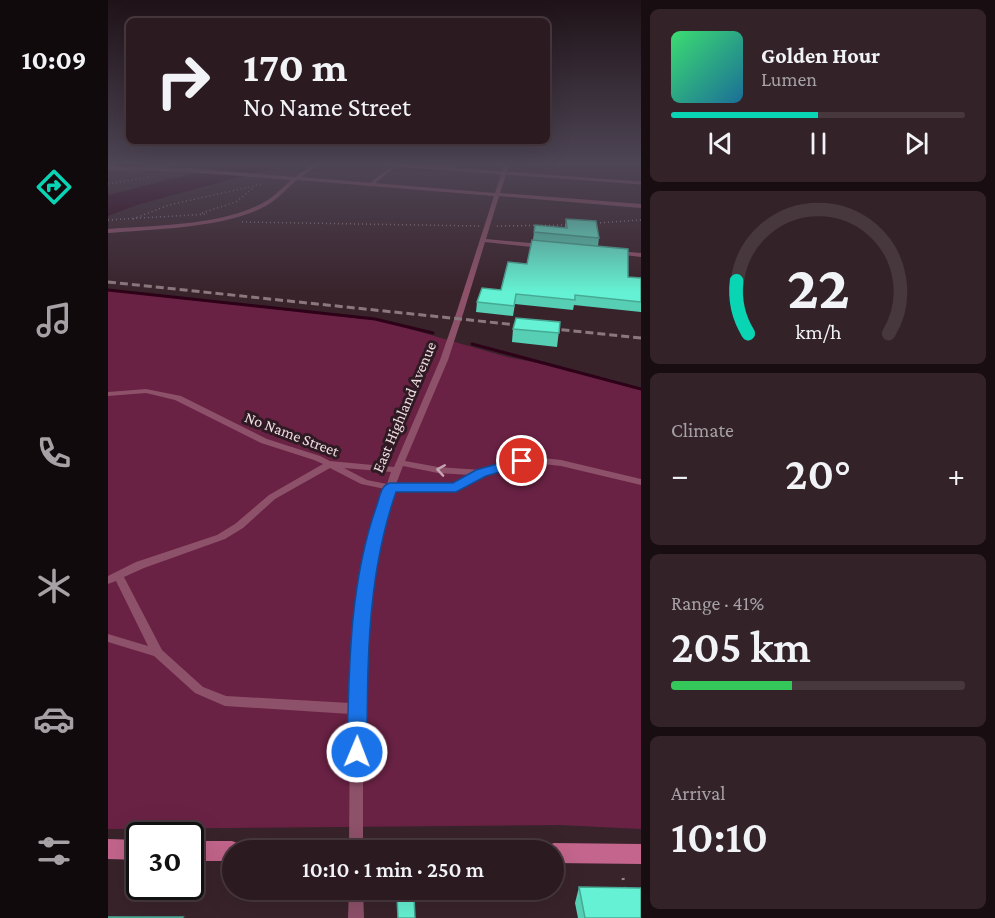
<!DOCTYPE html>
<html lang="en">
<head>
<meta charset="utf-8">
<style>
  body { margin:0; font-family:"Crimson Pro",serif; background:#332329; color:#f1f3f6; height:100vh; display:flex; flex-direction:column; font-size:22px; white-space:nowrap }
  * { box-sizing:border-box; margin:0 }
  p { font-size:20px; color:#a6a1a5 }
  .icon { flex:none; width:33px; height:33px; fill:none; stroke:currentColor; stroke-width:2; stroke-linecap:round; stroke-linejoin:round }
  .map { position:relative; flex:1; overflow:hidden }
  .details { display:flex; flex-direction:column; gap:9px; padding:9px; background:#180e12; width:354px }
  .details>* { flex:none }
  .guide { position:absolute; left:18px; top:18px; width:424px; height:126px; border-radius:9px; box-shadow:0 6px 24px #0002,0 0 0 2px #47383e; background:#2b1a20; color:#f1f3f6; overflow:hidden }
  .speed { position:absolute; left:18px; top:822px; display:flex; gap:12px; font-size:30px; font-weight:700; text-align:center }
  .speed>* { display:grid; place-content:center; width:78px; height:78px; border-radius:50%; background:#2b1a20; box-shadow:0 6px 24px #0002,0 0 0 2px #47383e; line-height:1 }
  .speed .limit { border:3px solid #111; border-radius:9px; background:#fff; color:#111 }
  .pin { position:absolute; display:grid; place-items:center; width:51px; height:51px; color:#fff; margin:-26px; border:3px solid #fff; border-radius:50%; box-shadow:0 2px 6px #0007 }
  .me { position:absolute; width:66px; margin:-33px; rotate:1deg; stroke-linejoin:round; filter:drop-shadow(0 0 4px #0008) }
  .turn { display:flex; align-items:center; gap:21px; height:126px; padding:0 18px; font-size:27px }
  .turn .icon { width:78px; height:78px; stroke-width:2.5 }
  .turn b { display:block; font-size:42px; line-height:51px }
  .big { font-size:45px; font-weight:600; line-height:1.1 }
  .details .card { flex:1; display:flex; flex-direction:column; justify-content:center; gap:9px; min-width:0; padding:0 21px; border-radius:9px; background:#332329 }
  .details .dial { align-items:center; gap:0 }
  .dial svg { height:156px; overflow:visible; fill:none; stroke:#47383e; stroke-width:7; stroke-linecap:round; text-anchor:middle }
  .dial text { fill:#f1f3f6; stroke:none }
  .song { display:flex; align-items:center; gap:18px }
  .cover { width:72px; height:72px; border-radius:9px; background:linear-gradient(135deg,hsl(140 70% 55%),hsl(200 70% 35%)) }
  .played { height:6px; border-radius:3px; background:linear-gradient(90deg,#09d5b5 50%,#47383e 50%) }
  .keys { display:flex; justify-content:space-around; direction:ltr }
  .heat { display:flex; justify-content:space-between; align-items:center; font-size:33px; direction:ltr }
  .charge { height:9px; border-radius:4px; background:linear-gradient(90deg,#34c759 41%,#47383e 0) }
  .trip { position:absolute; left:114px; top:840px; width:342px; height:60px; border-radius:30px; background:#2b1a20; box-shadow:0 6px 24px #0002,0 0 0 2px #47383e; font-weight:600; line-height:60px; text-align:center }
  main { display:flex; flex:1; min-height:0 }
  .menu { display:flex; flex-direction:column; width:108px; justify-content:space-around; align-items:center; background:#110a0d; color:#a6a1a5 }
  .menu .icon { width:42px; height:42px }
  .menu .selected { color:#09d5b5 }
  .menu b { font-size:27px; color:#f1f3f6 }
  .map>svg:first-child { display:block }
  .green { fill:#6a2244 }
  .water { fill:#2d0117 }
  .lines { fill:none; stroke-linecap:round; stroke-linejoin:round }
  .stream { stroke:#2d0117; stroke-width:3 }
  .path-far1 { stroke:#97858c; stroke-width:1.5; stroke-dasharray:1 3; stroke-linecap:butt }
  .path { stroke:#97858c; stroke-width:3; stroke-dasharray:2 7; stroke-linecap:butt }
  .lane { stroke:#8d5169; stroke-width:3 }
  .street { fill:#8d5169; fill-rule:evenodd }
  .secondary { fill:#c3658c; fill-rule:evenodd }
  .rail-far1 { stroke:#8b787e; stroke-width:2; stroke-dasharray:6 3; stroke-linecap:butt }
  .rail { stroke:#8b787e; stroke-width:3; stroke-dasharray:8 4; stroke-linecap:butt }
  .wall { fill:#57cfb5 }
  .building { fill:#65f1d3; stroke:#47a994; stroke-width:1.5 }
  .oneway { stroke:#c7a6b2 }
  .route { fill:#1a73e8; stroke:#114b97; stroke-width:1.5 }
  .labels { text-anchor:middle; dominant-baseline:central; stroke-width:6; stroke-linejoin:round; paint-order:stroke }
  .street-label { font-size:16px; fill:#eddee3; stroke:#2f1922 }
</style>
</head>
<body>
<main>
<nav class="menu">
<b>10:09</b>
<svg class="icon selected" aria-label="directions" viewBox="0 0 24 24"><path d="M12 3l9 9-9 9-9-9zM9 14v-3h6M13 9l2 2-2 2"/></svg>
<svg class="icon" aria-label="music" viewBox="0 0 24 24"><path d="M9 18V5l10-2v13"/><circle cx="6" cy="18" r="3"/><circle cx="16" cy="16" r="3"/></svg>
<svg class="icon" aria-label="phone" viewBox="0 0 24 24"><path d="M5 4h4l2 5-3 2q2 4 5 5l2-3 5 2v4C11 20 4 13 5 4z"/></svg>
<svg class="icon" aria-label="climate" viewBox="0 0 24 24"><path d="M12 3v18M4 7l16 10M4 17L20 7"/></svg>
<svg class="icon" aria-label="car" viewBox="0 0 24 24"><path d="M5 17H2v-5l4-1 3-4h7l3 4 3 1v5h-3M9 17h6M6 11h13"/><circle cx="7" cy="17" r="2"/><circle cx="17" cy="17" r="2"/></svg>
<svg class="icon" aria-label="filters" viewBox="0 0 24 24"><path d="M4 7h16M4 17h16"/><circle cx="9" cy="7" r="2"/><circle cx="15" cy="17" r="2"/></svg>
</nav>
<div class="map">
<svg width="533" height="918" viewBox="0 0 533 918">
  <rect width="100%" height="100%" fill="#39232b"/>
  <path class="green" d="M 0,290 L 267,319 L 399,357 L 441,365 L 533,389 L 533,829 L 452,825 L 0,829 Z"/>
  <path class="water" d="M 127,163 L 183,163 L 29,205 L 0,216 L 0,195 Z"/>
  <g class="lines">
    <g class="stream">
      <path d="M 0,290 L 267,319 L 325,333"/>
      <path d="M 364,344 L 533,389"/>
    </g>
    <g class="path-far1">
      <path d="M 0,184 L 41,177"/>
      <path d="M 94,213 L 128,202 L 144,189 L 141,187"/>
      <path d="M 25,219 L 61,205 L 155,184"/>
      <path d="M 0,220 L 100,214"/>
      <path d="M 134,222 L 371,226"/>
      <path d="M 488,223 L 533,220"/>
      <path d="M 389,226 L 458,225"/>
    </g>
    <path class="path" d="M 515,878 L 517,890"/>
    <g class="lane">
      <path d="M 288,165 L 533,183"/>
      <path d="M 262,185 L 290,163"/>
    </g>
    <g class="street">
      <path d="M 207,163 L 213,163 L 193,177 L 387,193 L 397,163 L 402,163 L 392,193 L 533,204 L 533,208 L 391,196 L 378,239 L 434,244 L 437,246 L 434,248 L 377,242 L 356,311 L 340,360 L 297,461 L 330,467 L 373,470 L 414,458 L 426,457 L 453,460 L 533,479 L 533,485 L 453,466 L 426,463 L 415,464 L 376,475 L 348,490 L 286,490 C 260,558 257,631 255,703 L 256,709 L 255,712 L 255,850 L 241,850 L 242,714 L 117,706 L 87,693 L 46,656 L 0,642 L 0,634 L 40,646 L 8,581 L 0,584 L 0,576 L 28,562 L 109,535 L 127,524 L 161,495 L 215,464 L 206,460 L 153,443 L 67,400 L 38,393 L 0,396 L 0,392 L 38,389 L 73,396 L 159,439 L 212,456 L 222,461 L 286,467 L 332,360 L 349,311 L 386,196 L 189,180 C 180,187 173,196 164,202 C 127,228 46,229 0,233 L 0,229 C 49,225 116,226 158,201 C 167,196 175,187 183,180 L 81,172 L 0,170 L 0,166 L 81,168 L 187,177 ZM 295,466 L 330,473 L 362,475 L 346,484 L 288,484 ZM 222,468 L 253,484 L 277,489 C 250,557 245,631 242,703 L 118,696 L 95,687 L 54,650 L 16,577 L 36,568 L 117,539 L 135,528 L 167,499 ZM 236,468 L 283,472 L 279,484 L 259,480 Z"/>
      <path d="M 530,163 L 533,163 L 533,165 L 530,164 Z"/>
      <path d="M 510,251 L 533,253 L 533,257 L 508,254 L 508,252 Z"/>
      <path d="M 241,890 L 255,890 L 256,918 L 240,918 Z"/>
    </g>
    <g class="secondary">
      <path d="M 0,839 L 32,840 L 32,860 L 0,859 Z"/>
      <path d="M 82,841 L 124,841 L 132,844 L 135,850 L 124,850 L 124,861 L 82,861 Z"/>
      <path d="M 446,843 L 533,844 L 533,864 L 446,863 L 446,850 L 436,850 L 438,846 Z"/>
    </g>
    <path class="rail-far1" d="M 0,282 L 7,283"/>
    <path class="rail" d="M 0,282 L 533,338"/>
  </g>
  <g class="wall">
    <path d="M 458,219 L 491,238 L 490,246 L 520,277 L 533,278 L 533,312 L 466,305 L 465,310 L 407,304 L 405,316 L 368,312 L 369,302 L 393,290 L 419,264 L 425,240 L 426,232 L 457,227 Z"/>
    <path d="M 452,322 L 449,347 L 404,342 L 405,329 Z"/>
    <path d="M 471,887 L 533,918 L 470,918 L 467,903 Z"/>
  </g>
  <g class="building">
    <path d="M 458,219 L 488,221 L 491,238 L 426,232 L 427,225 L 459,228 Z"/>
    <path d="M 424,240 L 520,249 L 520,277 L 533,278 L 533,302 L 467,295 L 467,300 L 408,294 L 406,306 L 369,302 L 374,288 L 393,290 L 400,262 L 419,264 Z"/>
    <path d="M 408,318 L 452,322 L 451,333 L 405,329 Z"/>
    <path d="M 471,887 L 533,888 L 533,918 L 477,918 Z"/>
    <path d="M 306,896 L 307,918 L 290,918 L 289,897 Z"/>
    <path d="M 0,917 L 75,917 L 74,918 L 0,918 Z"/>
  </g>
  <defs><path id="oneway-chevron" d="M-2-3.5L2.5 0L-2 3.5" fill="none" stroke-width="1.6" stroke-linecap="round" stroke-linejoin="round" transform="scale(1.5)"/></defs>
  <use class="oneway" href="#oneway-chevron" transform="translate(333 470) rotate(-171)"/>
  <linearGradient id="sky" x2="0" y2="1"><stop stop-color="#1f1318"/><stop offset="0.56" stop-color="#4e4555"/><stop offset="1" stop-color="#4e4555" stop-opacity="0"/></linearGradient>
  <rect width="533" height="292" fill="url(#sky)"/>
  <path class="route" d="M 414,457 L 419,458 L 421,461 L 419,464 L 378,476 L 348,492 L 288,492 C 259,575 259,664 259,752 L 256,758 L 249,760 L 242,758 L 239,752 C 241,670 241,583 269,505 C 272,496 273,485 282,483 L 345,483 L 368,470 Z"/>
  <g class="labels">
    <g class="street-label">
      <text transform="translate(296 407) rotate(-67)">East Highland Avenue</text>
      <text transform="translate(184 434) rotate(21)">No Name Street</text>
    </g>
  </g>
</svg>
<div class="speed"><div class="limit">30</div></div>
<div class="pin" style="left:414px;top:461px;background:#d93025"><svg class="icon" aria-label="arrive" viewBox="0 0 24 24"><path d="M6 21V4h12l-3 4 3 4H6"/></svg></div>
<svg class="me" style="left:249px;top:752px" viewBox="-20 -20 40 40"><circle r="17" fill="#1a73e8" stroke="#fff" stroke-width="3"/><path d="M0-11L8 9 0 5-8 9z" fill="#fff"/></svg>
<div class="trip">10:10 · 1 min · 250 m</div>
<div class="guide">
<div class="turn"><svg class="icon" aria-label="right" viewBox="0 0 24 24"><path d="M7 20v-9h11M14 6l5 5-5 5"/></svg><div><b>170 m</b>No Name Street</div></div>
</div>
</div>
<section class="details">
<div class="card">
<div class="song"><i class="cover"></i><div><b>Golden Hour</b><p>Lumen</p></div></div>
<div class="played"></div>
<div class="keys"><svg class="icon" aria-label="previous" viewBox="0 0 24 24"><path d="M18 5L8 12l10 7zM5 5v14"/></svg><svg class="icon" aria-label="pause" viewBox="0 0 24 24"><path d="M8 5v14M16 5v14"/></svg><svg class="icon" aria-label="next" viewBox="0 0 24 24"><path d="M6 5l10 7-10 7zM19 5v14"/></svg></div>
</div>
<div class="card dial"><svg viewBox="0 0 100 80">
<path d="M14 69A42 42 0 1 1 86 69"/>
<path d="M14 69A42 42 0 0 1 8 42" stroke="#09d5b5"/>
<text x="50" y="56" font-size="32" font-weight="700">22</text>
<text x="50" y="72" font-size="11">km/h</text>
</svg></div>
<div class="card"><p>Climate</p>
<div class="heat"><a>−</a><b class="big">20°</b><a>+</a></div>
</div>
<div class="card"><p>Range · 41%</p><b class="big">205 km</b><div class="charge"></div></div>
<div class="card"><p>Arrival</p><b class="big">10:10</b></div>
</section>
</main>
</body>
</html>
